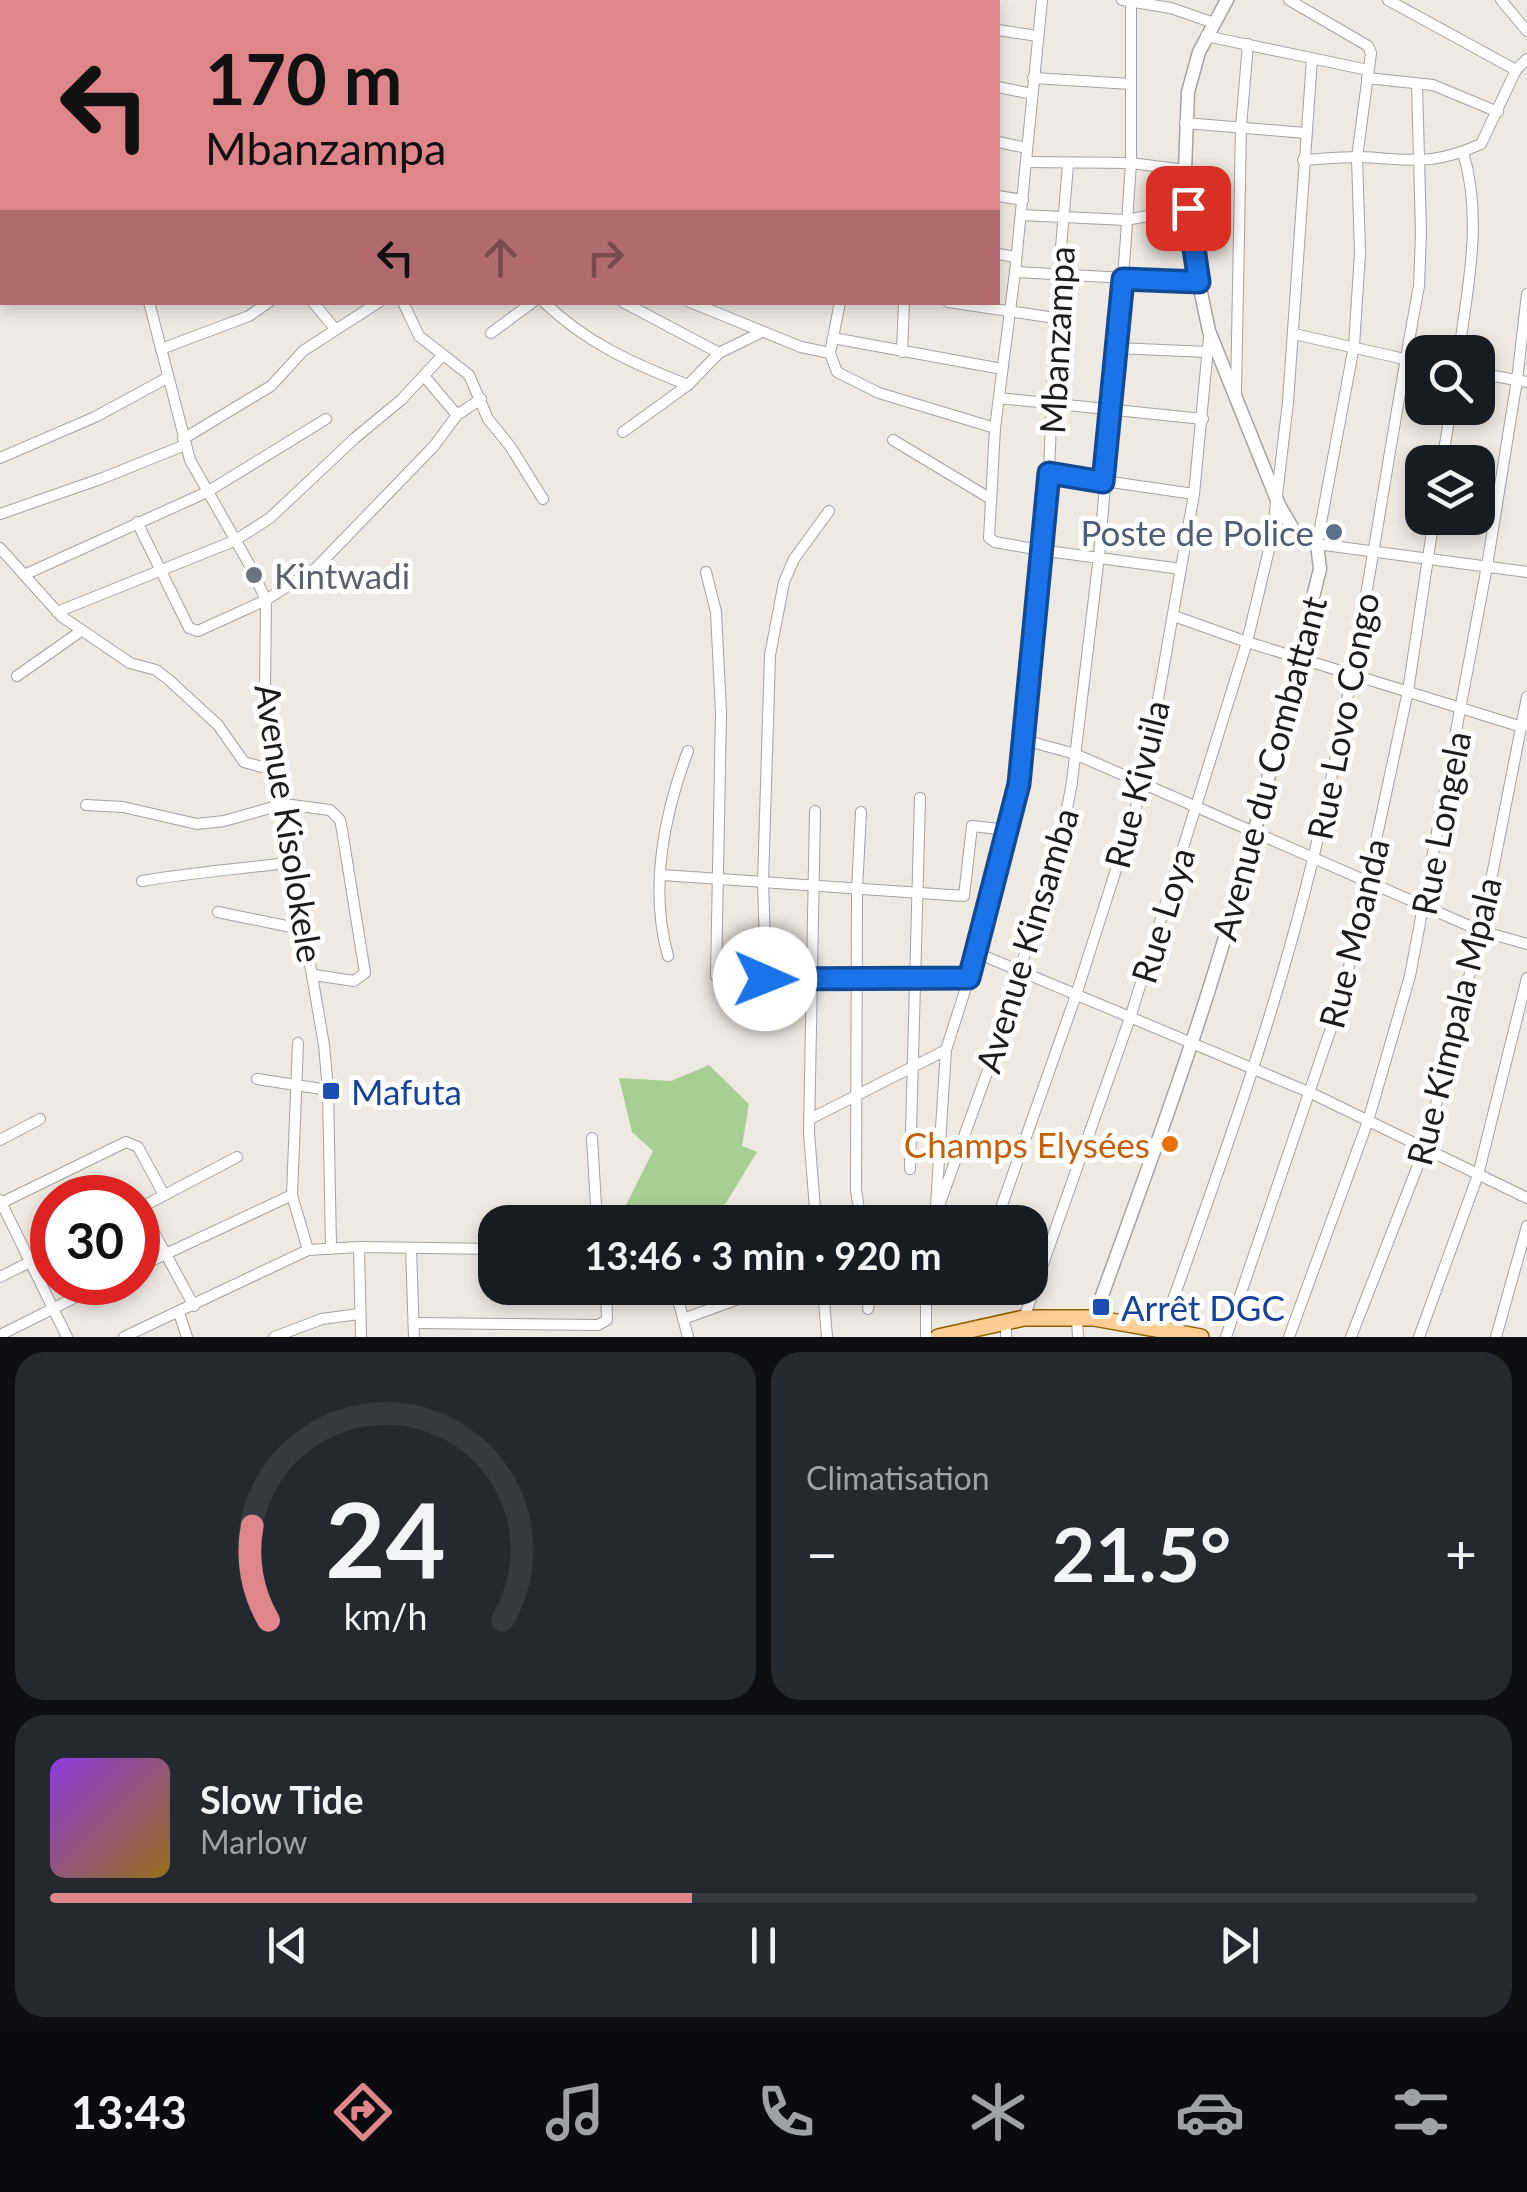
<!DOCTYPE html>
<html lang="fr">
<head>
<meta charset="utf-8">
<style>
  body { margin:0; font-family:Lato,sans-serif; background:#242831; color:#f1f3f6; height:100vh; display:flex; flex-direction:column; font-size:38px; white-space:nowrap }
  * { box-sizing:border-box; margin:0 }
  p { font-size:32px; color:#9ea1a6 }
  .icon { flex:none; width:55px; height:55px; fill:none; stroke:currentColor; stroke-width:2; stroke-linecap:round; stroke-linejoin:round }
  .map { position:relative; height:1337px; overflow:hidden }
  .details { display:flex; flex-direction:column; gap:15px; padding:15px; background:#0d0f14; flex:1 }
  .details>* { flex:none }
  .top-card { position:absolute; left:0px; top:0px; width:1000px; height:305px; box-shadow:0 5px 15px #0003; background:#de868a; color:#111; overflow:hidden }
  .buttons { position:absolute; left:1405px; top:335px; display:grid; gap:20px }
  .buttons a { display:grid; place-items:center; width:90px; height:90px; border-radius:20px; background:#171b24; box-shadow:0 5px 15px #0003; font-size:50px }
  .speed { position:absolute; left:30px; top:1175px; display:flex; gap:20px; font-size:50px; font-weight:700; text-align:center }
  .speed>* { display:grid; place-content:center; width:130px; height:130px; border-radius:50%; background:#171b24; box-shadow:0 5px 15px #0003; line-height:1 }
  .speed .limit { border:15px solid #d22; background:#fff; color:#111 }
  .pin { position:absolute; display:grid; place-items:center; width:85px; height:85px; color:#fff; margin:-42px; border-radius:20px; box-shadow:0 5px 15px #0006 }
  .me { position:absolute; width:110px; margin:-55px; rotate:91deg; stroke-linejoin:round; filter:drop-shadow(0 0 8px #0008) }
  .turn { display:flex; align-items:center; gap:35px; height:210px; padding:0 40px; font-size:45px }
  .turn .icon { width:130px; height:130px; stroke-width:2.5 }
  .turn b { display:block; font-size:70px; line-height:85px }
  .lanes { display:flex; align-items:center; height:95px; padding:0 40px; background:#0003; justify-content:center; gap:50px; direction:ltr }
  .lanes .off { opacity:.35 }
  .big { font-size:75px; font-weight:700; line-height:1.1 }
  .details .tile { flex:1; display:flex; flex-direction:column; justify-content:center; gap:15px; min-width:0; padding:0 35px; border-radius:30px; background:#242831 }
  .details .dial { align-items:center; gap:0 }
  .dial svg { height:260px; overflow:visible; fill:none; stroke:#363941; stroke-width:7; stroke-linecap:round; text-anchor:middle }
  .dial text { fill:#f1f3f6; stroke:none }
  .song { display:flex; align-items:center; gap:30px }
  .cover { width:120px; height:120px; border-radius:15px; background:linear-gradient(135deg,hsl(270 70% 55%),hsl(40 70% 35%)) }
  .played { height:10px; border-radius:5px; background:linear-gradient(90deg,#de868a 45%,#363941 45%) }
  .keys { display:flex; justify-content:space-around; direction:ltr }
  .heat { display:flex; justify-content:space-between; align-items:center; font-size:55px; direction:ltr }
  .details .tiles { flex:1; display:grid; gap:15px; grid-template-columns:1fr 1fr }
  .tile:last-child { grid-column:span 2 }
  .trip { position:absolute; left:478px; top:1205px; width:570px; height:100px; border-radius:30px; background:#171b24; box-shadow:0 5px 15px #0003; font-weight:700; line-height:100px; text-align:center }
  .dock { display:flex; height:160px; justify-content:space-around; align-items:center; background:#090b0e; color:#9ea1a6 }
  .dock .icon { width:70px; height:70px }
  .dock .active { color:#de868a }
  .dock b { font-size:45px; color:#f1f3f6 }
  .map>svg:first-child { display:block }
  .forest { fill:#a7cf93 }
  .lines { fill:none; stroke-linecap:round; stroke-linejoin:round }
  .minor-casing { stroke:#a3a3a3; stroke-width:12 }
  .tertiary-casing { stroke:#a3a3a3; stroke-width:15 }
  .primary-casing { stroke:#935e00; stroke-width:18 }
  .minor { stroke:#fff; stroke-width:10 }
  .tertiary { stroke:#fff; stroke-width:12 }
  .primary { stroke:#ffce94; stroke-width:15 }
  .route-casing { stroke:#114b97; stroke-width:25 }
  .route { stroke:#1a73e8; stroke-width:18 }
  .service-dot { fill:#5c6f8a; stroke:#fff; stroke-width:4 }
  .worship-dot { fill:#6b7280; stroke:#fff; stroke-width:4 }
  .transit-dot { fill:#1a4fb4; stroke:#fff; stroke-width:4 }
  .food-dot { fill:#e8710a; stroke:#fff; stroke-width:4 }
  .labels { text-anchor:middle; dominant-baseline:central; stroke-width:10; stroke-linejoin:round; paint-order:stroke }
  .street-label { font-size:35px; fill:#1c1c1c; stroke:#fff }
  .service-label { font-size:35px; fill:#4e5e75; stroke:#fff; text-anchor:end }
  .worship-label { font-size:35px; fill:#5b616d; stroke:#fff; text-anchor:start }
  .transit-label { font-size:35px; fill:#164399; stroke:#fff; text-anchor:start }
  .food-label { font-size:35px; fill:#c56008; stroke:#fff; text-anchor:end }
</style>
</head>
<body>
<div class="map">
<svg width="1527" height="1337" viewBox="0 0 1527 1337">
  <rect width="100%" height="100%" fill="#eee9e1"/>
  <path class="forest" d="M 709,1065 L 749,1104 L 742,1146 L 757,1152 L 726,1203 L 704,1222 L 552,1222 L 622,1213 L 653,1151 L 632,1132 L 619,1078 L 671,1081 Z"/>
  <g class="lines">
    <defs>
      <g id="minor">
        <path d="M 37,0 L 38,2"/>
        <path d="M 408,0 L 412,2"/>
        <path d="M 514,0 L 517,2"/>
        <path d="M 808,0 L 823,2"/>
        <path d="M 1042,0 L 1015,272 L 995,428 L 989,538 L 995,542 L 1040,550 L 1181,569"/>
        <path d="M 1122,0 L 1171,8 L 1214,23"/>
        <path d="M 1289,0 L 1368,46 L 1371,53 L 1357,157 L 1360,253 L 1354,346 L 1317,544 L 1527,572"/>
        <path d="M 1388,0 L 1516,70"/>
        <path d="M 1501,0 L 1527,31"/>
        <path d="M 285,2 L 285,0"/>
        <path d="M 345,2 L 346,0"/>
        <path d="M 480,2 L 481,0"/>
        <path d="M 880,2 L 880,0"/>
        <path d="M 998,30 L 1037,36"/>
        <path d="M 1206,36 L 1368,70"/>
        <path d="M 0,51 L 2,50"/>
        <path d="M 1033,78 L 1131,84"/>
        <path d="M 1367,78 L 1433,85 L 1498,112"/>
        <path d="M 998,87 L 1032,94"/>
        <path d="M 0,122 L 2,125"/>
        <path d="M 1185,123 L 1306,133"/>
        <path d="M 998,142 L 1027,148"/>
        <path d="M 0,143 L 2,141"/>
        <path d="M 1303,160 C 1321,159 1340,157 1358,157 C 1410,159 1430,167 1481,144 L 1516,70 L 1527,59"/>
        <path d="M 1026,162 L 1131,163 L 1185,170"/>
        <path d="M 998,196 L 1023,200"/>
        <path d="M 1021,215 L 1126,220 L 1159,214"/>
        <path d="M 0,224 L 2,223"/>
        <path d="M 998,254 L 1016,257"/>
        <path d="M 1015,272 L 1199,282"/>
        <path d="M 149,302 L 190,460 L 249,564 L 266,600 L 265,689 L 268,721 L 324,1045 L 328,1090 L 331,1247"/>
        <path d="M 313,302 L 335,329"/>
        <path d="M 403,302 L 419,336 L 469,375 L 488,419 L 510,446 L 543,499"/>
        <path d="M 544,302 C 586,343 634,364 688,385"/>
        <path d="M 623,302 L 719,353"/>
        <path d="M 690,302 L 801,347 L 830,353"/>
        <path d="M 840,302 L 830,353 L 837,372 L 879,393 L 995,428"/>
        <path d="M 948,302 L 1055,318"/>
        <path d="M 491,333 L 533,302"/>
        <path d="M 1294,334 L 1422,363"/>
        <path d="M 833,338 L 1002,369"/>
        <path d="M 1116,348 L 1208,352"/>
        <path d="M 161,349 L 249,316 L 269,302"/>
        <path d="M 902,352 L 904,302"/>
        <path d="M 1459,352 C 1468,285 1483,218 1463,152"/>
        <path d="M 1478,373 L 1527,382"/>
        <path d="M 424,376 L 457,415"/>
        <path d="M 1236,394 L 1241,127 L 1248,44"/>
        <path d="M 999,398 L 1203,419"/>
        <path d="M 623,432 L 688,385 L 719,353 L 762,332"/>
        <path d="M 183,439 L 271,386 L 303,351 L 379,302"/>
        <path d="M 893,440 L 991,499"/>
        <path d="M 0,458 L 95,417 L 167,378"/>
        <path d="M 1442,462 L 1451,408"/>
        <path d="M 1049,473 L 1194,494"/>
        <path d="M 0,514 L 103,478 L 185,445"/>
        <path d="M 137,522 L 189,628 L 198,631 L 266,600 L 316,568 L 434,446 L 457,415 L 481,399"/>
        <path d="M 0,548 L 61,616 L 130,663 L 156,670 L 169,680 L 218,725 L 244,762 L 269,769 L 277,765"/>
        <path d="M 706,572 L 716,612 L 721,713 L 716,976 L 729,982 L 765,979 L 969,978"/>
        <path d="M 24,575 L 207,492 L 326,419"/>
        <path d="M 57,612 L 234,541 L 270,518 L 355,438 L 401,400 L 443,355"/>
        <path d="M 1174,616 L 1247,642 L 1522,727 L 1526,724"/>
        <path d="M 17,676 L 81,631"/>
        <path d="M 1021,739 L 1075,754 L 1481,931 L 1527,944"/>
        <path d="M 86,805 L 123,807 L 197,824 L 224,821 L 284,804 L 330,810 L 340,820 L 342,830 L 365,973 L 354,981 L 314,975"/>
        <path d="M 815,811 L 809,1133 L 816,1222"/>
        <path d="M 662,875 L 964,896 L 972,826 L 1008,830"/>
        <path d="M 142,881 C 192,872 243,869 293,862"/>
        <path d="M 218,912 L 306,930"/>
        <path d="M 977,953 L 1311,1093 L 1527,1198"/>
        <path d="M 668,956 C 649,889 664,814 688,751"/>
        <path d="M 767,1006 L 763,882 L 770,655 L 784,582 L 794,559 L 829,511"/>
        <path d="M 298,1043 L 292,1195 L 308,1250"/>
        <path d="M 257,1079 L 328,1090"/>
        <path d="M 810,1119 L 946,1050"/>
        <path d="M 592,1138 L 597,1222"/>
        <path d="M 0,1140 L 40,1119"/>
        <path d="M 910,1169 L 920,798"/>
        <path d="M 0,1200 L 67,1337"/>
        <path d="M 1,1203 L 126,1142 L 138,1147 L 164,1195"/>
        <path d="M 140,1207 L 194,1306"/>
        <path d="M 138,1209 L 237,1157"/>
        <path d="M 936,1214 L 993,1056 L 1062,835 L 1072,782 L 1099,556 L 1125,252 L 1131,163 L 1131,0"/>
        <path d="M 861,1222 L 856,1190 L 857,890 L 861,812"/>
        <path d="M 935,1222 L 946,1050 L 977,953 L 1019,784 L 1049,473 L 1055,318 L 1068,165"/>
        <path d="M 996,1222 L 1076,995 L 1143,785 L 1194,494 L 1209,337"/>
        <path d="M 359,1247 L 361,1337"/>
        <path d="M 411,1248 L 414,1337"/>
        <path d="M 138,1267 L 292,1195"/>
        <path d="M 0,1277 L 52,1251"/>
        <path d="M 675,1288 L 688,1337"/>
        <path d="M 823,1288 L 827,1337"/>
        <path d="M 926,1288 L 926,1337"/>
        <path d="M 868,1309 L 871,1288"/>
        <path d="M 179,1313 L 187,1337"/>
        <path d="M 1024,1318 L 1131,1015 L 1247,642 L 1272,537 L 1288,402 L 1312,59"/>
        <path d="M 683,1319 L 769,1288"/>
        <path d="M 1077,1319 L 1078,1337"/>
        <path d="M 1006,1321 L 1006,1337"/>
        <path d="M 415,1323 L 598,1325 L 607,1320 L 606,1288"/>
        <path d="M 1163,1328 C 1218,1173 1274,1020 1313,859 C 1359,670 1383,477 1419,286 L 1421,233 L 1417,84"/>
        <path d="M 0,1335 L 106,1282"/>
        <path d="M 124,1337 L 308,1250 L 359,1247 L 495,1249"/>
        <path d="M 274,1337 L 322,1319 L 359,1314"/>
        <path d="M 1226,1337 L 1344,990 L 1408,691 L 1434,518"/>
        <path d="M 1289,1337 L 1368,1121 L 1410,976 L 1487,566 L 1517,380 L 1527,294"/>
        <path d="M 1351,1337 L 1424,1150 L 1481,931 L 1527,697"/>
        <path d="M 1419,1337 L 1478,1175 L 1527,978"/>
        <path d="M 1496,1337 L 1527,1226"/>
      </g>
      <path id="tertiary" d="M 1094,1318 C 1139,1192 1187,1066 1225,937 C 1261,816 1289,692 1320,569 L 1317,544 L 1293,529 L 1279,505 L 1209,331 L 1191,245 L 1185,170 L 1188,92 L 1199,52 L 1227,0"/>
      <path id="primary" d="M 938,1337 L 1024,1318 L 1094,1318 L 1201,1337"/>
    </defs>
    <use href="#minor" class="minor-casing"/>
    <use href="#tertiary" class="tertiary-casing"/>
    <use href="#primary" class="primary-casing"/>
    <use href="#minor" class="minor"/>
    <use href="#tertiary" class="tertiary"/>
    <use href="#primary" class="primary"/>
  </g>
  <g class="lines">
    <defs>
      <path id="route" d="M 765,979 L 969,978 L 1019,784 L 1049,473 L 1103,482 L 1123,279 L 1199,282 L 1188,208"/>
    </defs>
    <use href="#route" class="route-casing"/>
    <use href="#route" class="route"/>
  </g>
  <circle class="service-dot" cx="1334" cy="532" r="10"/>
  <circle class="worship-dot" cx="254" cy="575" r="10"/>
  <g class="transit-dot">
    <rect x="321" y="1081" width="20" height="20" rx="5"/>
    <rect x="1091" y="1297" width="20" height="20" rx="5"/>
  </g>
  <circle class="food-dot" cx="1170" cy="1144" r="10"/>
  <g class="labels">
    <g class="street-label">
      <text transform="translate(1056 340) rotate(-87)">Mbanzampa</text>
      <text transform="translate(1342 716) rotate(-79)">Rue Lovo Congo</text>
      <text transform="translate(1268 768) rotate(-75)">Avenue du Combattant</text>
      <text transform="translate(1136 784) rotate(-76)">Rue Kivuila</text>
      <text transform="translate(290 823) rotate(81)">Avenue Kisolokele</text>
      <text transform="translate(1440 823) rotate(-79)">Rue Longela</text>
      <text transform="translate(1162 915) rotate(-73)">Rue Loya</text>
      <text transform="translate(1353 933) rotate(-76)">Rue Moanda</text>
      <text transform="translate(1026 940) rotate(-73)">Avenue Kinsamba</text>
      <text transform="translate(1453 1021) rotate(-76)">Rue Kimpala Mpala</text>
    </g>
    <g class="service-label">
      <text x="1314" y="532">Poste de Police</text>
    </g>
    <g class="worship-label">
      <text x="274" y="575">Kintwadi</text>
    </g>
    <g class="transit-label">
      <text x="351" y="1091">Mafuta</text>
      <text x="1121" y="1307">Arrêt DGC</text>
    </g>
    <g class="food-label">
      <text x="1150" y="1144">Champs Elysées</text>
    </g>
  </g>
</svg>
<div class="buttons">
<a><svg class="icon" aria-label="search" viewBox="0 0 24 24"><circle cx="10" cy="10" r="6"/><path d="M15 15l6 6"/></svg></a>
<a><svg class="icon" aria-label="layers" viewBox="0 0 24 24"><path d="M12 4l9 5-9 5-9-5zM3 14l9 5 9-5"/></svg></a>
</div>
<div class="speed"><div class="limit">30</div></div>
<div class="pin" style="left:1188px;top:208px;background:#d93025"><svg class="icon" aria-label="arrive" viewBox="0 0 24 24"><path d="M6 21V4h12l-3 4 3 4H6"/></svg></div>
<svg class="me" style="left:765px;top:979px" viewBox="-20 -20 40 40"><circle r="19" fill="#fff"/><path d="M0-13L10 11 0 6-10 11z" fill="#1a73e8"/></svg>
<div class="trip">13:46 · 3 min · 920 m</div>
<div class="top-card">
<div class="turn"><svg class="icon" aria-label="left" viewBox="0 0 24 24"><path d="M17 20v-9H6M10 6l-5 5 5 5"/></svg><div><b>170 m</b>Mbanzampa</div></div>
<div class="lanes"><svg class="icon" aria-label="left" viewBox="0 0 24 24"><path d="M17 20v-9H6M10 6l-5 5 5 5"/></svg><svg class="icon off" aria-label="ahead" viewBox="0 0 24 24"><path d="M12 20V5M6 11l6-6 6 6"/></svg><svg class="icon off" aria-label="right" viewBox="0 0 24 24"><path d="M7 20v-9h11M14 6l5 5-5 5"/></svg></div>
</div>
</div>
<section class="details">
<div class="tiles">
<div class="tile dial"><svg viewBox="0 0 100 80">
<path d="M14 69A42 42 0 1 1 86 69"/>
<path d="M14 69A42 42 0 0 1 9 40" stroke="#de868a"/>
<text x="50" y="56" font-size="32" font-weight="700">24</text>
<text x="50" y="72" font-size="11">km/h</text>
</svg></div>
<div class="tile"><p>Climatisation</p>
<div class="heat"><a>−</a><b class="big">21.5°</b><a>+</a></div>
</div>
<div class="tile">
<div class="song"><i class="cover"></i><div><b>Slow Tide</b><p>Marlow</p></div></div>
<div class="played"></div>
<div class="keys"><svg class="icon" aria-label="previous" viewBox="0 0 24 24"><path d="M18 5L8 12l10 7zM5 5v14"/></svg><svg class="icon" aria-label="pause" viewBox="0 0 24 24"><path d="M8 5v14M16 5v14"/></svg><svg class="icon" aria-label="next" viewBox="0 0 24 24"><path d="M6 5l10 7-10 7zM19 5v14"/></svg></div>
</div>
</div>
</section>
<nav class="dock">
<b>13:43</b>
<svg class="icon active" aria-label="directions" viewBox="0 0 24 24"><path d="M12 3l9 9-9 9-9-9zM9 14v-3h6M13 9l2 2-2 2"/></svg>
<svg class="icon" aria-label="music" viewBox="0 0 24 24"><path d="M9 18V5l10-2v13"/><circle cx="6" cy="18" r="3"/><circle cx="16" cy="16" r="3"/></svg>
<svg class="icon" aria-label="phone" viewBox="0 0 24 24"><path d="M5 4h4l2 5-3 2q2 4 5 5l2-3 5 2v4C11 20 4 13 5 4z"/></svg>
<svg class="icon" aria-label="climate" viewBox="0 0 24 24"><path d="M12 3v18M4 7l16 10M4 17L20 7"/></svg>
<svg class="icon" aria-label="car" viewBox="0 0 24 24"><path d="M5 17H2v-5l4-1 3-4h7l3 4 3 1v5h-3M9 17h6M6 11h13"/><circle cx="7" cy="17" r="2"/><circle cx="17" cy="17" r="2"/></svg>
<svg class="icon" aria-label="filters" viewBox="0 0 24 24"><path d="M4 7h16M4 17h16"/><circle cx="9" cy="7" r="2"/><circle cx="15" cy="17" r="2"/></svg>
</nav>
</body>
</html>
